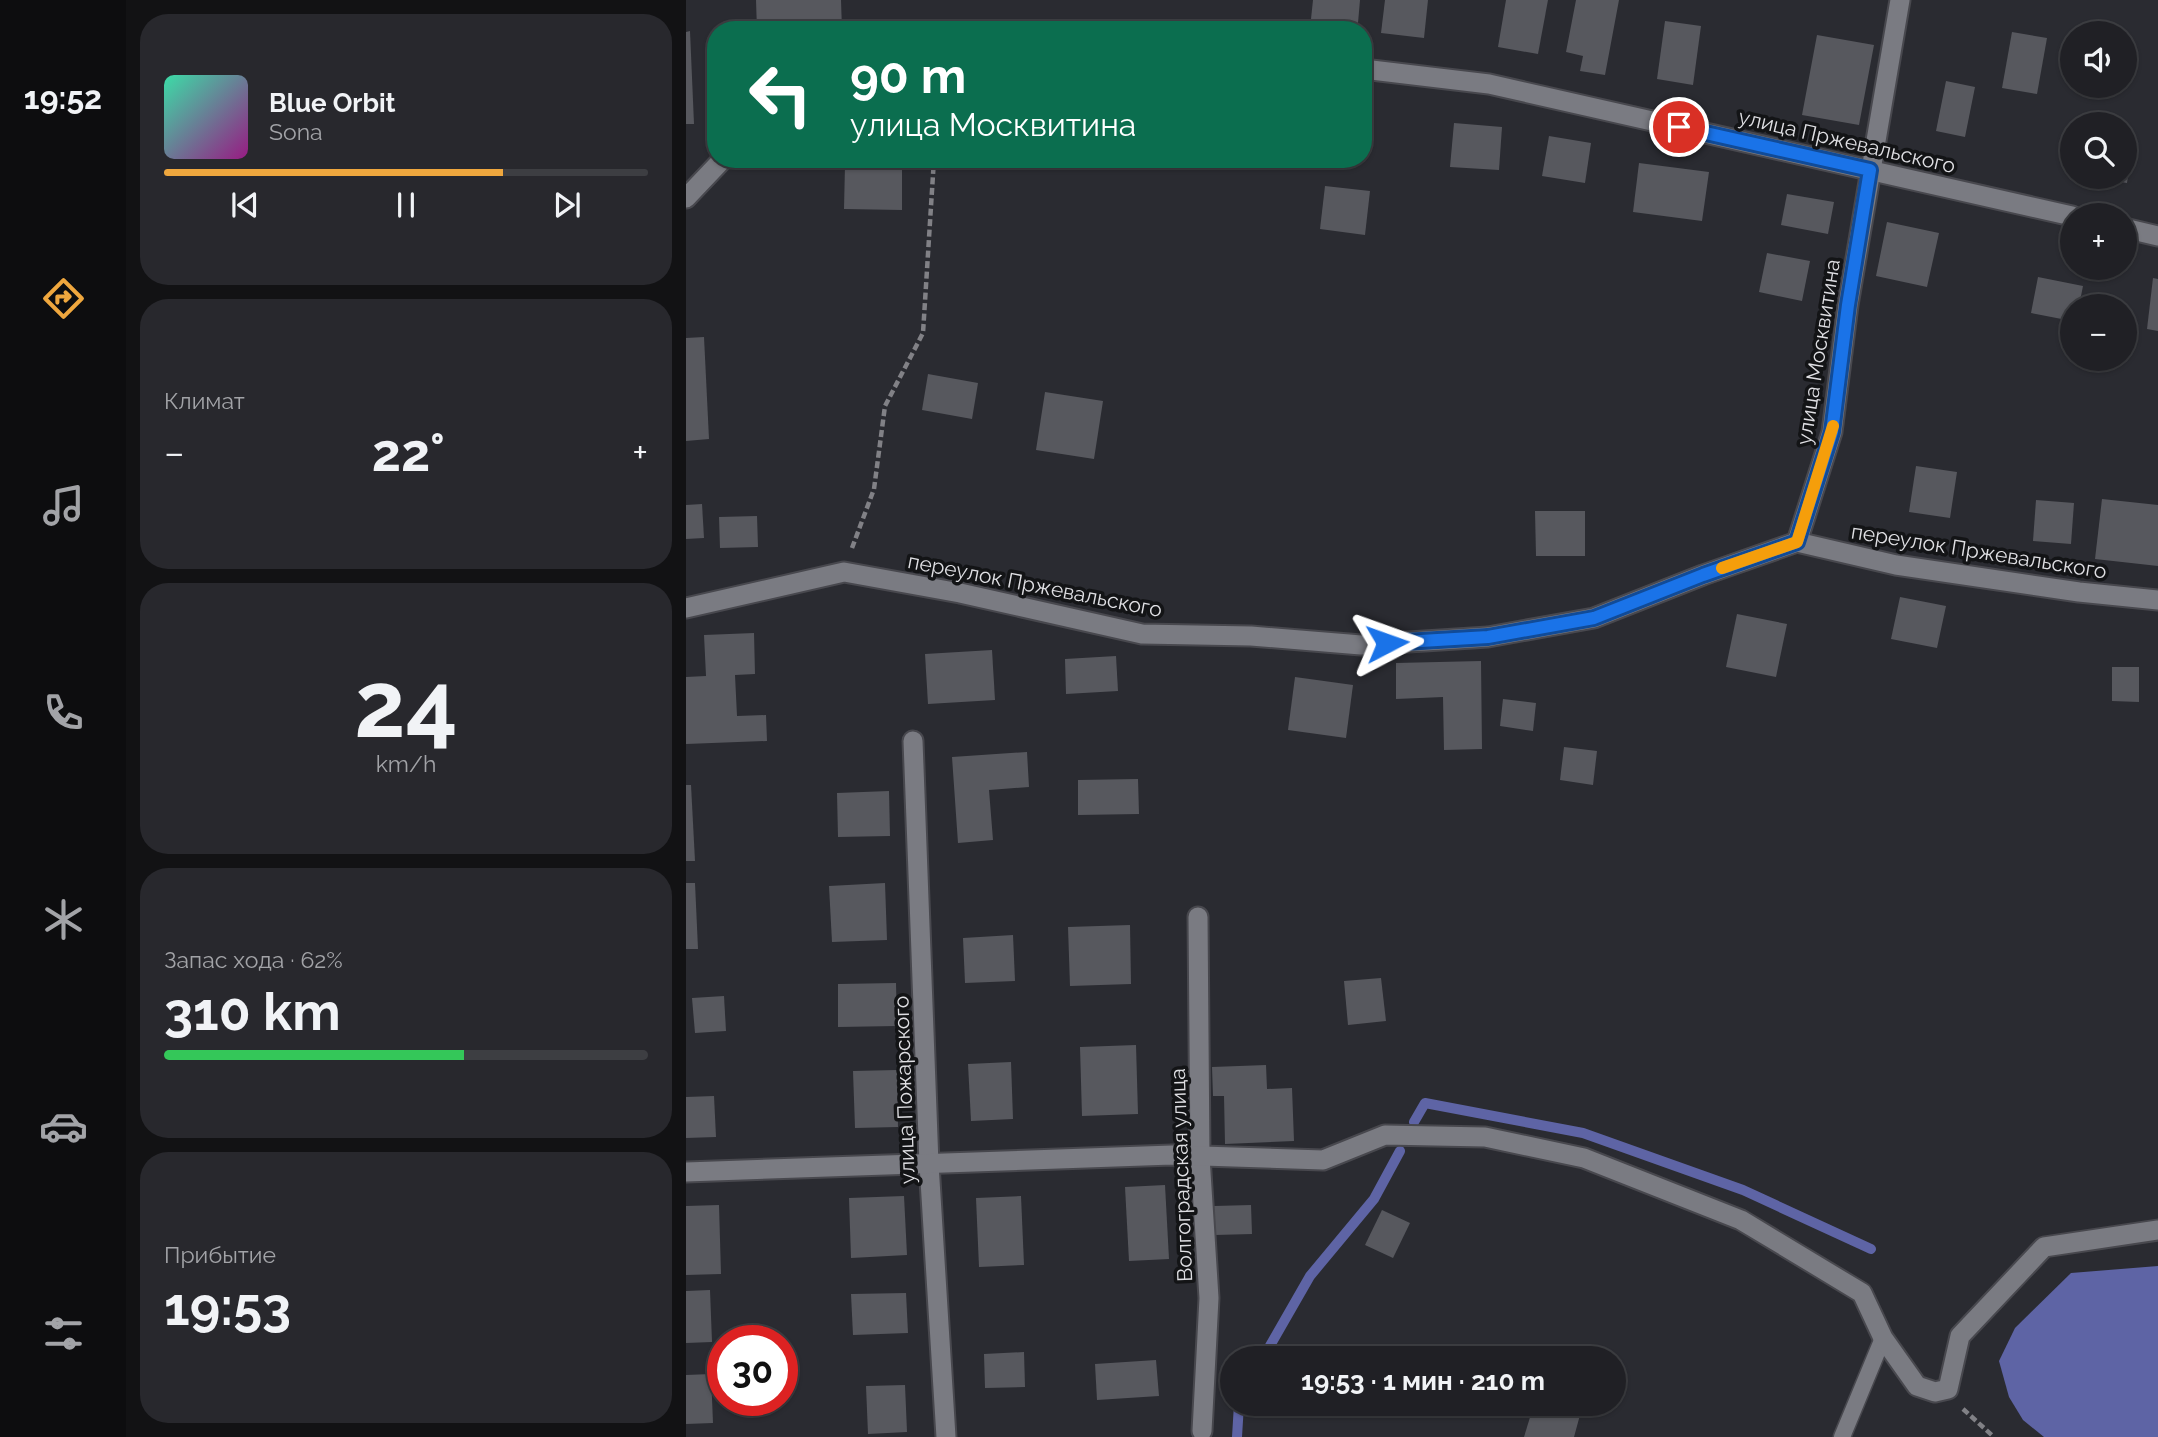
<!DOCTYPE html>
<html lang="ru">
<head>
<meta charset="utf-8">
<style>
  body { margin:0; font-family:Raleway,sans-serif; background:#28282d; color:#f1f3f6; height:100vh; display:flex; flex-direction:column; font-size:26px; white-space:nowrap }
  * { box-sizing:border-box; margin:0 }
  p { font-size:23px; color:#a2a3a7 }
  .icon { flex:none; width:38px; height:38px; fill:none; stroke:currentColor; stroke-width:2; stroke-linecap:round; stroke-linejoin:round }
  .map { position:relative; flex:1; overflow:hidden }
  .details { display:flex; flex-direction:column; gap:14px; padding:14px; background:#121214; width:560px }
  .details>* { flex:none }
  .top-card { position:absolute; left:21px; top:21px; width:665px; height:147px; border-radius:28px; box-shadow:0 2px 5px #0004,0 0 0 2px #3d3e42; background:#0b6e4f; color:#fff; overflow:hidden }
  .fabs { position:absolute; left:1374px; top:21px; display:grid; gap:14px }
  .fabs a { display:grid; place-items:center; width:77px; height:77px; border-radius:50%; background:#202025; box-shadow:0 2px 5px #0004,0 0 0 2px #3d3e42; font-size:35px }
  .speed { position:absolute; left:21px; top:1325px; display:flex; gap:14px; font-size:35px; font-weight:700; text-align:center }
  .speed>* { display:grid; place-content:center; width:91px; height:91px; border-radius:50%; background:#202025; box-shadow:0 2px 5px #0004,0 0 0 2px #3d3e42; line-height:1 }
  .speed .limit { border:10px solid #d22; background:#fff; color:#111 }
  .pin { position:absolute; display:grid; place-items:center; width:60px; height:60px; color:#fff; margin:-30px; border:4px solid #fff; border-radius:50%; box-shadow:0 2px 7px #0007 }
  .me { position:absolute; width:77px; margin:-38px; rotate:86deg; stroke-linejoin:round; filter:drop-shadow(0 0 5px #0008) }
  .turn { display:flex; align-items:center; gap:24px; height:147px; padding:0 28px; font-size:32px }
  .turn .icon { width:91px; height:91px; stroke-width:2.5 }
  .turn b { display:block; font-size:49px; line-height:60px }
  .big { font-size:52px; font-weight:700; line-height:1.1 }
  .details .card { flex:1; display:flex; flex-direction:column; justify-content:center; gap:10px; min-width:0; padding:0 24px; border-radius:28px; background:#28282d }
  .details .dial { align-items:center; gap:0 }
  .dial b { font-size:91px; line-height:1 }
  .song { display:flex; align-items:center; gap:21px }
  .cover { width:84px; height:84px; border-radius:10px; background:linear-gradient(135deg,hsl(160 70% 55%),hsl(310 70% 35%)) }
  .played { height:7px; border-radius:4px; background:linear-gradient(90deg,#efa73e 70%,#3d3e42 70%) }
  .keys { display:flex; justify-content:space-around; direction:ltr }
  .heat { display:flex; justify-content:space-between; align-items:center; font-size:38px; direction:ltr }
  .charge { height:10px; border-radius:5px; background:linear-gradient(90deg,#34c759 62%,#3d3e42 0) }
  .trip { position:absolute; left:534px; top:1346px; width:406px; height:70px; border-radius:35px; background:#202025; box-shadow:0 2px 5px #0004,0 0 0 2px #3d3e42; font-weight:700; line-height:70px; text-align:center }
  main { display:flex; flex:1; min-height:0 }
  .dock { display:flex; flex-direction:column; width:126px; justify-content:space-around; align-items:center; background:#0d0d0f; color:#a2a3a7 }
  .dock .icon { width:49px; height:49px }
  .dock .active { color:#efa73e }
  .dock b { font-size:32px; color:#f1f3f6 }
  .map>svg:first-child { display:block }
  .water { fill:#5e64a5 }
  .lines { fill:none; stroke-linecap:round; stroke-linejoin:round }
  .stream { stroke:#5e64a5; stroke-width:10 }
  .building { fill:#57585e }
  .service-casing { stroke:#48484e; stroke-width:19 }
  .minor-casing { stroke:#48484e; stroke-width:23 }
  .path { stroke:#818186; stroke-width:4.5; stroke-dasharray:7 3.5; stroke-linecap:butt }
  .service { stroke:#7a7b82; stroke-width:16 }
  .minor { stroke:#7a7b82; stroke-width:19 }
  .route-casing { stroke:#114b97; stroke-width:18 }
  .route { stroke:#1a73e8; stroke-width:12 }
  .slow { stroke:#f59e0b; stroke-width:12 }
  .labels { text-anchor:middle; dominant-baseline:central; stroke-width:7; stroke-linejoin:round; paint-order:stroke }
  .street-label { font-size:21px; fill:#dfdfe3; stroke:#131416 }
</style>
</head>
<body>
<main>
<nav class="dock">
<b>19:52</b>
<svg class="icon active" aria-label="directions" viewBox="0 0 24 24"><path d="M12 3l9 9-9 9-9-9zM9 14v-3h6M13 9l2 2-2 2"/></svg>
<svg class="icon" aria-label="music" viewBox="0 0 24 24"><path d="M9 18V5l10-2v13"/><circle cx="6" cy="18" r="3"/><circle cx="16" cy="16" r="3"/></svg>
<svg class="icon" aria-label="phone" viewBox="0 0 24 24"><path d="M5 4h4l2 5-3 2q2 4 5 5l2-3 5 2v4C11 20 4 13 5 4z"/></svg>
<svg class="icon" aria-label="climate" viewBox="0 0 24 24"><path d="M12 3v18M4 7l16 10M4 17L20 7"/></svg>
<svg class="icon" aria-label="car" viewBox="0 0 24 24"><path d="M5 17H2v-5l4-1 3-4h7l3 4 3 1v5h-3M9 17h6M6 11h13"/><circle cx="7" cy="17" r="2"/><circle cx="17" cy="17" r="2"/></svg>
<svg class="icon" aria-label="filters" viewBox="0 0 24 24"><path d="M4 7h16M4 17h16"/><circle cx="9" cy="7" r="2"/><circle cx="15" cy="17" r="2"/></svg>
</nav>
<section class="details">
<div class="card">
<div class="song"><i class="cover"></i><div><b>Blue Orbit</b><p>Sona</p></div></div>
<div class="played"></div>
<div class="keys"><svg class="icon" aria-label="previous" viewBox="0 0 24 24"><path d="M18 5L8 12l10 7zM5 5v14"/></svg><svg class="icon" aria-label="pause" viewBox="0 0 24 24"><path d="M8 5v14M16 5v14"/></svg><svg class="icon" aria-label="next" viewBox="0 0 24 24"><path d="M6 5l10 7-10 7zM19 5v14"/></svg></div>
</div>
<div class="card"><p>Климат</p>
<div class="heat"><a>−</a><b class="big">22°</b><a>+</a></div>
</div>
<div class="card dial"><b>24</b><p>km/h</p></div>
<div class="card"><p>Запас хода · 62%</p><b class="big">310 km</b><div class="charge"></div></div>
<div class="card"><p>Прибытие</p><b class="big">19:53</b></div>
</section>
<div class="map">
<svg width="1472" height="1437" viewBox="0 0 1472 1437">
  <rect width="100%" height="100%" fill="#2a2b31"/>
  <path class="water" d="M 1472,1266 L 1472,1437 L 1358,1437 L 1337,1420 L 1323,1397 L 1313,1361 L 1329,1328 L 1385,1273 Z"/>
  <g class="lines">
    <g class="stream">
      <path d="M 728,1122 L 739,1103 L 897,1133 L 1057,1190 L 1185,1249"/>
      <path d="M 577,1358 L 624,1276 L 688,1199 L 714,1151"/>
      <path d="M 551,1437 L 553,1404"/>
    </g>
  </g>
  <g class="building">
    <path d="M 70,0 L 155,0 L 156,30 L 71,30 Z"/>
    <path d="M 627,0 L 674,0 L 672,23 L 625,19 Z"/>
    <path d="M 699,0 L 742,0 L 738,38 L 695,33 Z"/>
    <path d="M 820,0 L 862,0 L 852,54 L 812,47 Z"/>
    <path d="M 890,0 L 933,0 L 919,75 L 894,71 L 897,56 L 880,52 Z"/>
    <path d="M 979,21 L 1015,26 L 1007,85 L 971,79 Z"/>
    <path d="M 4,31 L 8,124 L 0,124 L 0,32 Z"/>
    <path d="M 1326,32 L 1361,38 L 1351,94 L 1316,88 Z"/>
    <path d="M 1131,35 L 1188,45 L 1173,125 L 1116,115 Z"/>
    <path d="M 1260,81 L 1289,87 L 1279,137 L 1250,131 Z"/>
    <path d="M 768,123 L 816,127 L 813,170 L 764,167 Z"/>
    <path d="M 863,136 L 905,143 L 899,183 L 856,176 Z"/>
    <path d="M 1438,140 L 1447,141 L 1441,183 L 1411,178 L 1411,177 L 1438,177 Z"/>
    <path d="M 953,163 L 1023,172 L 1016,221 L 947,212 Z"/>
    <path d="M 159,165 L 216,165 L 216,210 L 158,209 Z"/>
    <path d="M 639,186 L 684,191 L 679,235 L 634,229 Z"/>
    <path d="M 1101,194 L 1148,202 L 1142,234 L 1095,225 Z"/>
    <path d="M 1201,222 L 1253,233 L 1241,287 L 1190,276 Z"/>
    <path d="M 1081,253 L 1124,261 L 1116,301 L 1073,292 Z"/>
    <path d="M 1352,277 L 1397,286 L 1393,306 L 1386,306 L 1386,321 L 1345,313 Z"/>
    <path d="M 1467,278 L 1472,279 L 1472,331 L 1461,329 Z"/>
    <path d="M 18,337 L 23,439 L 0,441 L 0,338 Z"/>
    <path d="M 242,374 L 292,383 L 286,419 L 236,410 Z"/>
    <path d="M 359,392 L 417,401 L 408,459 L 350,450 Z"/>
    <path d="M 1230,466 L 1271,472 L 1264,518 L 1223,512 Z"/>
    <path d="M 1416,499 L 1472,505 L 1472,566 L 1409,559 Z"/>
    <path d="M 1350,500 L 1388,503 L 1385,544 L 1347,541 Z"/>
    <path d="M 16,504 L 18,538 L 0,539 L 0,505 Z"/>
    <path d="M 849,511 L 899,511 L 899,556 L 850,556 Z"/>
    <path d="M 71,516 L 72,547 L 34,548 L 33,517 Z"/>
    <path d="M 1214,597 L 1260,606 L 1251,648 L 1205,639 Z"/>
    <path d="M 1051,614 L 1101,624 L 1090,677 L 1040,667 Z"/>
    <path d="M 68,633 L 69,674 L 49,675 L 51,716 L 80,715 L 81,741 L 0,744 L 0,677 L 20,676 L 18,635 Z"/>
    <path d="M 306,650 L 309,700 L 242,704 L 239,654 Z"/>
    <path d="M 430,656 L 432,691 L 380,694 L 379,659 Z"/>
    <path d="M 795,661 L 796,749 L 758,750 L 757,697 L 710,699 L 710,663 Z"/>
    <path d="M 1426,667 L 1453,667 L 1453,702 L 1426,701 Z"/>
    <path d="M 609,677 L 667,685 L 660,738 L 602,730 Z"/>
    <path d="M 817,699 L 850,703 L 847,731 L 814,726 Z"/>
    <path d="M 878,747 L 911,751 L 907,785 L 874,780 Z"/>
    <path d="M 341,752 L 343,787 L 303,790 L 307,840 L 272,843 L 266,757 Z"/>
    <path d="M 452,779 L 453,814 L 392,815 L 392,780 Z"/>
    <path d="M 0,785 L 5,785 L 9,861 L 0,861 Z"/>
    <path d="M 203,791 L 204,836 L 152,837 L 151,793 Z"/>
    <path d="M 0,883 L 9,883 L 12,949 L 0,949 Z"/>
    <path d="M 199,883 L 201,940 L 146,942 L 143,886 Z"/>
    <path d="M 444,925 L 445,984 L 384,986 L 382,927 Z"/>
    <path d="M 327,935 L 329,981 L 279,983 L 277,938 Z"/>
    <path d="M 695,978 L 700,1021 L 662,1025 L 658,981 Z"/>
    <path d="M 210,983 L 211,1026 L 152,1027 L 152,984 Z"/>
    <path d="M 38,996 L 40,1031 L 9,1033 L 6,998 Z"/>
    <path d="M 450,1045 L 452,1114 L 396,1116 L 394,1047 Z"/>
    <path d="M 325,1062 L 327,1119 L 285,1121 L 282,1064 Z"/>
    <path d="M 580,1065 L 581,1089 L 606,1088 L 608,1141 L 539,1144 L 538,1096 L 527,1096 L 526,1067 Z"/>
    <path d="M 211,1070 L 212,1127 L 169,1128 L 167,1071 Z"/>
    <path d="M 28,1096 L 30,1137 L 0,1138 L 0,1097 Z"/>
    <path d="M 479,1185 L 483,1259 L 443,1261 L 439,1187 Z"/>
    <path d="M 218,1196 L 221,1255 L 165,1258 L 163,1198 Z"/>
    <path d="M 335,1196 L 338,1265 L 293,1267 L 290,1198 Z"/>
    <path d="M 33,1205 L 35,1274 L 0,1275 L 0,1206 Z"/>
    <path d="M 565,1205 L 566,1234 L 529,1235 L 528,1206 Z"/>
    <path d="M 696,1210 L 724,1223 L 707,1258 L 679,1245 Z"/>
    <path d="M 24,1290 L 26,1342 L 0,1343 L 0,1291 Z"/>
    <path d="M 220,1293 L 222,1333 L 167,1335 L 165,1294 Z"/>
    <path d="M 338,1352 L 339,1387 L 299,1388 L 298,1354 Z"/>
    <path d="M 470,1360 L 473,1396 L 411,1400 L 409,1364 Z"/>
    <path d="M 25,1374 L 27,1423 L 0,1424 L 0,1375 Z"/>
    <path d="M 219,1385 L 221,1432 L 182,1434 L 180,1386 Z"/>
    <path d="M 848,1404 L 897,1404 L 888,1437 L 838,1437 Z"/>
  </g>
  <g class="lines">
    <defs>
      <path id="service" d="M 1156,1437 L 1197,1338"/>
      <g id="minor">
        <path d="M 677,69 L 803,84 L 1386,216"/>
        <path d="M 0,198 L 37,159"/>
        <path d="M 1438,228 L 1472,236"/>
        <path d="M 1111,542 L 1146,432 L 1162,305 L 1214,0"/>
        <path d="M 0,608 L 158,572 L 274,593 L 456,634 L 565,636 L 675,645 L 802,637 L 908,618 L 1017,575 L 1111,542 L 1210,565 L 1393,592 L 1472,600"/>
        <path d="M 227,741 L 243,1164 L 260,1437"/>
        <path d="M 512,917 L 514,1157 L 523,1298 L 516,1431"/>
        <path d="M 0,1172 L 486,1155 L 637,1160 L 699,1135 L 799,1137 L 898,1158 L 1055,1220 L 1176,1293 L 1197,1338 L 1231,1386 L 1249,1392 L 1262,1389 L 1274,1336 L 1358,1247 L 1472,1230"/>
      </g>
    </defs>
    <use href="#service" class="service-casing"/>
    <use href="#minor" class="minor-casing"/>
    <g class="path">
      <path d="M 166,548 L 188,489 L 199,406 L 237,333 L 248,159"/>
      <path d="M 1277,1409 L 1308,1437"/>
    </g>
    <use href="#service" class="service"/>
    <use href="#minor" class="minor"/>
  </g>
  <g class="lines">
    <defs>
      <path id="route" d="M 701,643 L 802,637 L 908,618 L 1017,575 L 1111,542 L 1146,432 L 1162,305 L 1184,170 L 993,127"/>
    </defs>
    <use href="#route" class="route-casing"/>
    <use href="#route" class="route"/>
    <path class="slow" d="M 1036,568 L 1111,542 L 1147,426"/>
  </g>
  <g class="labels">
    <g class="street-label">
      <text transform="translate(1161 141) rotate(13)">улица Пржевальского</text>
      <text transform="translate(1132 352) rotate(-81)">улица Москвитина</text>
      <text transform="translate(1293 551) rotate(9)">переулок Пржевальского</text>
      <text transform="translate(349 585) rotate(11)">переулок Пржевальского</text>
      <text transform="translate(218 1090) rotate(-92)">улица Пожарского</text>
      <text transform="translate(495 1175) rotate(-92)">Волгоградская улица</text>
    </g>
  </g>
</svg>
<div class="fabs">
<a><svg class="icon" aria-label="sound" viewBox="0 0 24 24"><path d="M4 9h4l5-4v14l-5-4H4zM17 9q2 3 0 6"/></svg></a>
<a><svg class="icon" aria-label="search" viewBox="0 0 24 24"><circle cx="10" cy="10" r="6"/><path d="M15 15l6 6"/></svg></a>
<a>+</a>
<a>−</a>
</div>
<div class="speed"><div class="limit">30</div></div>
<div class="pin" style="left:993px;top:127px;background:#d93025"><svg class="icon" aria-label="arrive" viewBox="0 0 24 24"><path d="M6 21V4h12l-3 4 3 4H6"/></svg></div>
<svg class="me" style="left:701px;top:643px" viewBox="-20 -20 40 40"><path d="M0-17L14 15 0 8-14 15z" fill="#1a73e8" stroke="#fff" stroke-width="4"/></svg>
<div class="trip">19:53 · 1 мин · 210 m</div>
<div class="top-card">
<div class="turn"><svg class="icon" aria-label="left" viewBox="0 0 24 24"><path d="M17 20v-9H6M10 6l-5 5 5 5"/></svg><div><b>90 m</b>улица Москвитина</div></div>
</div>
</div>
</main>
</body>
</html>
